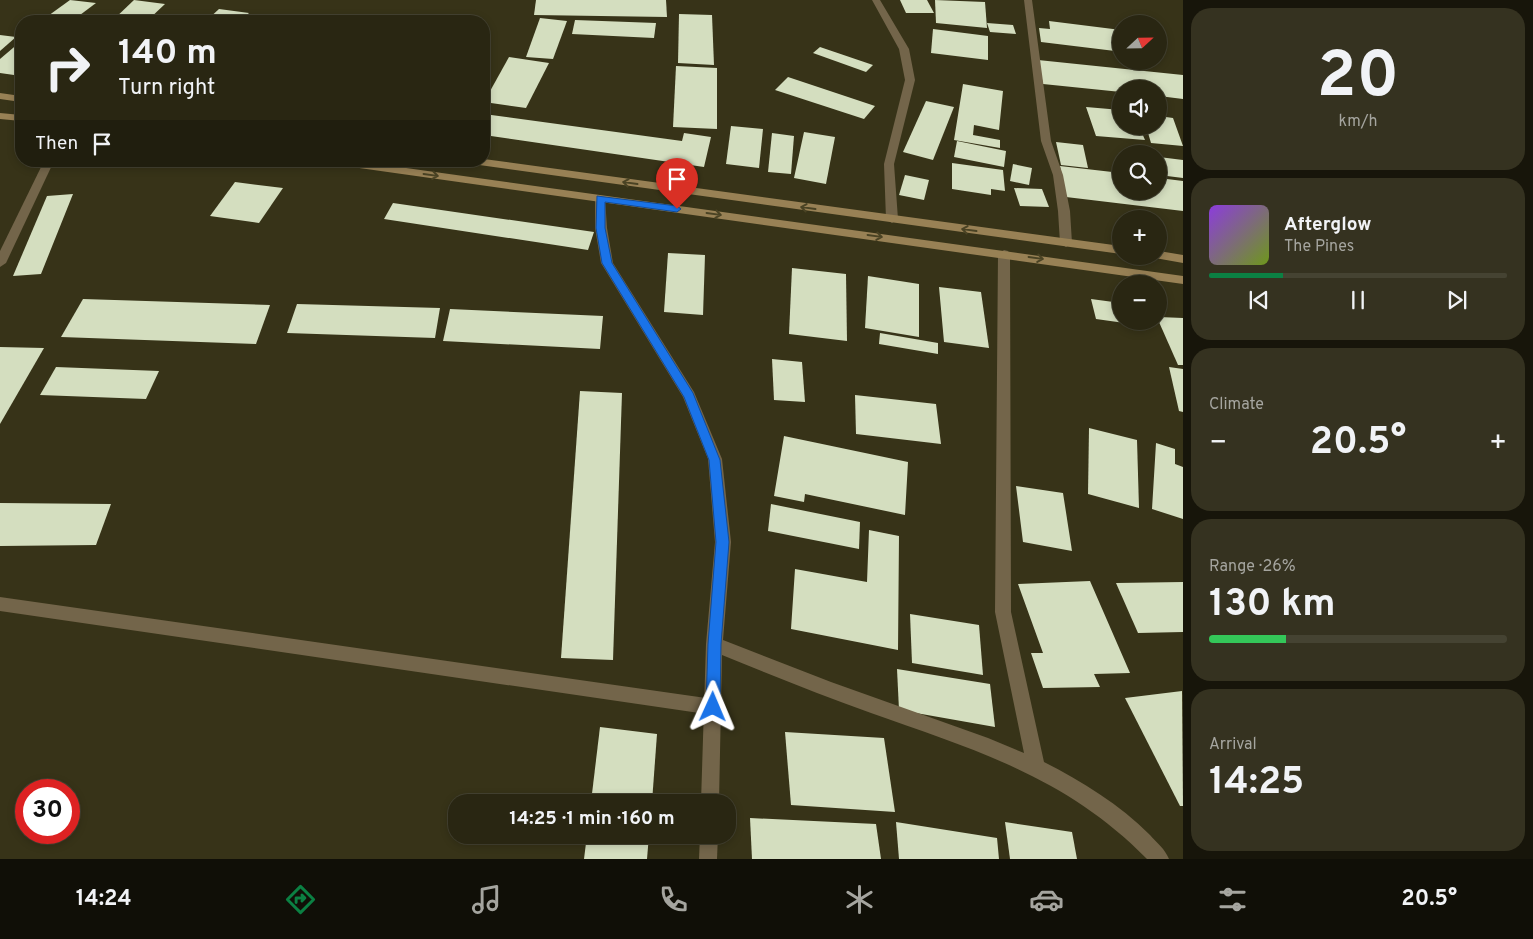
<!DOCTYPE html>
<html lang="en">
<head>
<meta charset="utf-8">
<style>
  body { margin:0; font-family:Overpass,sans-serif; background:#353220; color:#f1f3f6; height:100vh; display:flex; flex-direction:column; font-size:19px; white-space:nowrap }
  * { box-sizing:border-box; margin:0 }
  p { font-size:16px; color:#a5a59f }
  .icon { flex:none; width:28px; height:28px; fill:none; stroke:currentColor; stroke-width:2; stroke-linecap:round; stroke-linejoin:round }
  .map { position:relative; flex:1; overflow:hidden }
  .panel { display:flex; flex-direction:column; gap:8px; padding:8px; background:#17150a; width:350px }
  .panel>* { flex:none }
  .top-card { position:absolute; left:15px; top:15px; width:475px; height:152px; border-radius:20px; box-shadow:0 2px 8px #0003,0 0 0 1px #454332; background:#292612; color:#f1f3f6; overflow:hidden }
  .needle { width:32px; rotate:68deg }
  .fabs { position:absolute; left:1112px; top:15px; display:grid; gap:10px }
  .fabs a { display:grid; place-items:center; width:55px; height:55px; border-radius:50%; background:#292612; box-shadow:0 2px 8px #0003,0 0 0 1px #454332; font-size:25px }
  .speed { position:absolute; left:15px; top:779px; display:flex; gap:10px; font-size:25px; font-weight:700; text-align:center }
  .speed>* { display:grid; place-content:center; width:65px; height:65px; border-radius:50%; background:#292612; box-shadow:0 2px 8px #0003,0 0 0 1px #454332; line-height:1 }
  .speed .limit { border:8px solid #d22; background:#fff; color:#111 }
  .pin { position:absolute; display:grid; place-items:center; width:42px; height:42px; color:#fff; margin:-51px -21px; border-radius:50% 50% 50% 0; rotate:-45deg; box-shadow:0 0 5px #0007 }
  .pin .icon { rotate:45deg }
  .me { position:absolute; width:55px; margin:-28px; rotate:1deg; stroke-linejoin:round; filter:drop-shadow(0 0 4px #0008) }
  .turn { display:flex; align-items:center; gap:18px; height:105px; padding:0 20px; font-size:22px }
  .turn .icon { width:65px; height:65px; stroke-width:2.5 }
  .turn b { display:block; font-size:35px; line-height:42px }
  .then { display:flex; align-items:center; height:48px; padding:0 20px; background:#0003; gap:10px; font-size:19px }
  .big { font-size:38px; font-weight:700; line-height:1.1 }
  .panel .widget { flex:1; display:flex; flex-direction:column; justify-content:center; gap:8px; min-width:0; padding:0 18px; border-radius:20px; background:#353220 }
  .panel .dial { align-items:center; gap:0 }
  .dial b { font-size:65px; line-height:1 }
  .song { display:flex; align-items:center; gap:15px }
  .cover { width:60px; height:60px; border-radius:8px; background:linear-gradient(135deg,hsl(270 70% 55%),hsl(80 70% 35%)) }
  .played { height:5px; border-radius:2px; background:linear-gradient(90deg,#0b8043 25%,#454332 25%) }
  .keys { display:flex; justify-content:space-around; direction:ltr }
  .heat { display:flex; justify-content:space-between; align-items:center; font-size:28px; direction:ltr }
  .charge { height:8px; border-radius:4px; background:linear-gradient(90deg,#34c759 26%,#454332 0) }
  .trip { position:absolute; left:448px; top:794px; width:288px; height:50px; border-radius:20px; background:#292612; box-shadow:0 2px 8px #0003,0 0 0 1px #454332; font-weight:700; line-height:50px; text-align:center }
  .menu { display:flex; height:80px; justify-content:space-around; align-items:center; background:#100f07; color:#a5a59f }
  .menu .icon { width:35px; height:35px }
  .menu .active { color:#0b8043 }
  .menu b { font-size:22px; color:#f1f3f6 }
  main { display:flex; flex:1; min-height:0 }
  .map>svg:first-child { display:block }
  .building { fill:#d4debf }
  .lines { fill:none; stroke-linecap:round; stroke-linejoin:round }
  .service { fill:#73654a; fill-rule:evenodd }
  .minor { fill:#73654a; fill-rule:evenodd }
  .secondary { fill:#988155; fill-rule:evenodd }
  .oneway { stroke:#4a4324 }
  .route { fill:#1a73e8; stroke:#114b97 }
</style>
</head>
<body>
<main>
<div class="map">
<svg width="1183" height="859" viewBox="0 0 1183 859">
  <rect width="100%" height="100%" fill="#373318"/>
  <g class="building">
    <path d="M 70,0 L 96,3 L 72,21 L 41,21 Z"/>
    <path d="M 134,0 L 165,4 L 147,21 L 112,21 Z"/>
    <path d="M 536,0 L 666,0 L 667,17 L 534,15 Z"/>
    <path d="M 900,0 L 927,0 L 934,13 L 906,13 Z"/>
    <path d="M 935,0 L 985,2 L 987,28 L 936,23 Z"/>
    <path d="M 219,9 L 249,13 L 240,21 L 206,21 Z"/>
    <path d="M 679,14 L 712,15 L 714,65 L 678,63 Z"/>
    <path d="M 540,18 L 567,21 L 553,59 L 526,57 Z"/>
    <path d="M 575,20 L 656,23 L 654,38 L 572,34 Z"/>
    <path d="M 1049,21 L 1121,30 L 1121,45 L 1119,40 L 1112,39 L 1115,51 L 1041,42 L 1039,28 L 1050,29 Z"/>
    <path d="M 987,23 L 1013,25 L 1016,34 L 990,32 Z"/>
    <path d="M 933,29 L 988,36 L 988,60 L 931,53 Z"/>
    <path d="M 0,35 L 16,37 L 0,51 Z"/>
    <path d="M 20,42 L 21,76 L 0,73 L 0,59 Z"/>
    <path d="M 820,47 L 873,65 L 866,72 L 813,53 Z"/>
    <path d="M 509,57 L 549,63 L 526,108 L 484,102 Z"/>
    <path d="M 1038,60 L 1183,75 L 1183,99 L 1159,96 L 1159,89 L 1121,89 L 1121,92 L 1043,84 Z"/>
    <path d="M 676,66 L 717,68 L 717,129 L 673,127 Z"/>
    <path d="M 788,77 L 875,106 L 864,119 L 775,90 Z"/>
    <path d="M 963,84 L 1003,91 L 999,130 L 974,125 L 973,135 L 1000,140 L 1000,148 L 954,140 Z"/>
    <path d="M 926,101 L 954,107 L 933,160 L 903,152 Z"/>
    <path d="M 1086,107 L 1121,110 L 1121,126 L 1139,126 L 1145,140 L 1096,136 Z"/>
    <path d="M 484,114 L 682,141 L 684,133 L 711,137 L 704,167 L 484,135 Z"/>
    <path d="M 1159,116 L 1173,118 L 1183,146 L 1151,143 L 1146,126 L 1159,126 Z"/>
    <path d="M 731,126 L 763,129 L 759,168 L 726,164 Z"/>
    <path d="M 804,132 L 835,137 L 826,184 L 794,178 Z"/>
    <path d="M 772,133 L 794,136 L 791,174 L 768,172 Z"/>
    <path d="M 957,141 L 1006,151 L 1004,167 L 954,157 Z"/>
    <path d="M 1056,142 L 1083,145 L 1088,168 L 1061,165 Z"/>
    <path d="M 1159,157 L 1183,160 L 1183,178 L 1159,175 Z"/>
    <path d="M 952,163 L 1003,170 L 1005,191 L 991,189 L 991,195 L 952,189 Z"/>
    <path d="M 1013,164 L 1032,168 L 1029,185 L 1010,181 Z"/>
    <path d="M 1060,166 L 1121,173 L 1121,191 L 1159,191 L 1159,178 L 1183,181 L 1183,211 L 1066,197 Z"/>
    <path d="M 905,175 L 929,180 L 924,200 L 899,195 Z"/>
    <path d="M 235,182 L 283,188 L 259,223 L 210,216 Z"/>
    <path d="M 1014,188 L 1042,189 L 1049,207 L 1020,206 Z"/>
    <path d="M 73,194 L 41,274 L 13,276 L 47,196 Z"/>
    <path d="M 393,203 L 594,232 L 588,250 L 384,219 Z"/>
    <path d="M 668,253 L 705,255 L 703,315 L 664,312 Z"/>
    <path d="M 792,268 L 846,274 L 847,341 L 789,334 Z"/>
    <path d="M 868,276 L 919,284 L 919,337 L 865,328 Z"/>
    <path d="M 939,287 L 981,292 L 989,348 L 944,342 Z"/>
    <path d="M 83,299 L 270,305 L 256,344 L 61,337 Z"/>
    <path d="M 1091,299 L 1121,303 L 1121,321 L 1145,321 L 1146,326 L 1096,319 Z"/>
    <path d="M 297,304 L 440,308 L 435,338 L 287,333 Z"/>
    <path d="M 450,309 L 603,316 L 600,349 L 443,341 Z"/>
    <path d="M 1159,317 L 1183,318 L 1183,365 L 1178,365 L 1159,322 Z"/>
    <path d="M 880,333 L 938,343 L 938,354 L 879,344 Z"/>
    <path d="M 0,347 L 44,348 L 0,424 Z"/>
    <path d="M 772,359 L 802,362 L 805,402 L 774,400 Z"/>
    <path d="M 56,367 L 159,371 L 146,399 L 40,395 Z"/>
    <path d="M 1169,367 L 1183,369 L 1183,412 L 1179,411 Z"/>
    <path d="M 580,391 L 622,393 L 613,660 L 561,658 Z"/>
    <path d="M 855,395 L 936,404 L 941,444 L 856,434 Z"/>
    <path d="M 1089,428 L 1137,440 L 1139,508 L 1088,494 Z"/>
    <path d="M 784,436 L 908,462 L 905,515 L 805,494 L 804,502 L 774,496 Z"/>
    <path d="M 1156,443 L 1175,449 L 1175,464 L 1183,467 L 1183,519 L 1152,509 Z"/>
    <path d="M 1016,486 L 1063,493 L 1072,551 L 1023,542 Z"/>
    <path d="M 0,503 L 111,504 L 96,545 L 0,546 Z"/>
    <path d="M 771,504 L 860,522 L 859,549 L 768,531 Z"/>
    <path d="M 869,530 L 899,536 L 898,650 L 791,629 L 795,569 L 867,582 Z"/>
    <path d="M 1090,581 L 1130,673 L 1094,674 L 1100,687 L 1043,688 L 1031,653 L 1043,653 L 1018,584 Z"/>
    <path d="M 1183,582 L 1183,632 L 1138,633 L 1116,583 Z"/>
    <path d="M 910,614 L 979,625 L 983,675 L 912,663 Z"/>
    <path d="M 897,669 L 990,684 L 995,727 L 899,710 Z"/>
    <path d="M 1182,691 L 1183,806 L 1180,806 L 1125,698 Z"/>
    <path d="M 600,727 L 657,734 L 652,802 L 591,802 Z"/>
    <path d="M 785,732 L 884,738 L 895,812 L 791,805 Z"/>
    <path d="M 750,818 L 876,824 L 881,859 L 752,859 Z"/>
    <path d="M 896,822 L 997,838 L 999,859 L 899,859 Z"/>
    <path d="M 1005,822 L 1072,832 L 1077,859 L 1010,859 Z"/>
    <path d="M 587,835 L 649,835 L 647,859 L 584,859 Z"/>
  </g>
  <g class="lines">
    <g class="service">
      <path d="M 44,161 L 54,161 L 6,263 L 0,267 L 0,251 Z"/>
      <path d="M 0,597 L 713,699 L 719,701 L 722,707 L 719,713 L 713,715 L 0,611 Z"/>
    </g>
    <g class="minor">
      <path d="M 872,0 L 880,0 L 909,49 L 915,80 L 894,164 L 898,219 L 892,223 L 886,219 L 884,164 L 905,80 L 899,49 Z"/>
      <path d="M 1024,0 L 1032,0 L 1051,141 L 1063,175 L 1070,211 L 1072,243 L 1066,247 L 1060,243 L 1058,211 L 1053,175 L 1041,141 Z"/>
      <path d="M 600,195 L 605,198 L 607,228 L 613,263 L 694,392 L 722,459 L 731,542 L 723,640 L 831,682 L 988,738 L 1024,753 L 995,612 L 998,254 L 1004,250 L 1008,251 L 1010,254 L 1011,612 L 1044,762 C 1083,782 1119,804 1150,835 C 1157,843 1165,849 1169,859 L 1147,859 C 1067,777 975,750 871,713 C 821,695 771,675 722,655 L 719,802 L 701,802 L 706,644 L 715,542 L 708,459 L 683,397 L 601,263 L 595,228 L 595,198 Z"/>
      <path d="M 700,835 L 718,835 L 717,859 L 699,859 Z"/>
    </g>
    <g class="secondary">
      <path d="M 0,93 L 21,96 L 21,102 L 0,99 Z"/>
      <path d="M 0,113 L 21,115 L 21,121 L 0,119 Z"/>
      <path d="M 484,159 L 1121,246 L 1121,254 L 472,164 L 467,161 L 484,161 Z"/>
      <path d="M 326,161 L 356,161 L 1183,276 L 1183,284 L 331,164 Z"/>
      <path d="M 1159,251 L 1183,255 L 1183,263 L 1155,258 L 1154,256 L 1159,256 Z"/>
    </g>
  </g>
  <defs><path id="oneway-shaft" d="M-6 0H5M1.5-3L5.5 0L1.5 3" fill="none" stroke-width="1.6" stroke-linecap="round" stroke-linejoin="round" transform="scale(1.25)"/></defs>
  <g class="oneway">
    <use href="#oneway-shaft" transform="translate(431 175) rotate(8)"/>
    <use href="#oneway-shaft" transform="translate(630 183) rotate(-172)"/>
    <use href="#oneway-shaft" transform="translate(808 208) rotate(-172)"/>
    <use href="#oneway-shaft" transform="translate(714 214) rotate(8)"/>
    <use href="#oneway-shaft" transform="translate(969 230) rotate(-172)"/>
    <use href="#oneway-shaft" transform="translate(875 236) rotate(8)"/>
    <use href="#oneway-shaft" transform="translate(1036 258) rotate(8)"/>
  </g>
  <path class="route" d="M 597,196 L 677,206 L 681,209 L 677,212 L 605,202 L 605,228 L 612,263 L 693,393 L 720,460 L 729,542 L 721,644 L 720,707 L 718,712 L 713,714 L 708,712 L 706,707 L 708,644 L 716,542 L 709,460 L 684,397 L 602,263 L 596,228 Z"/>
</svg>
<div class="fabs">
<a><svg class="needle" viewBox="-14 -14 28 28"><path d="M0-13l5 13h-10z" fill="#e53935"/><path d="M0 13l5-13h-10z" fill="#a5a59f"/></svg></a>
<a><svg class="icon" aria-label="sound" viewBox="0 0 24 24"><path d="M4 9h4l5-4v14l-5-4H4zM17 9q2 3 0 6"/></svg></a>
<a><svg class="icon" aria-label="search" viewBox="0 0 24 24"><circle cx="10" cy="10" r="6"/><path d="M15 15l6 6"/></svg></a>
<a>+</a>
<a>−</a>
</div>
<div class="speed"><div class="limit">30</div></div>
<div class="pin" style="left:677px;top:209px;background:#d93025"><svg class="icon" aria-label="arrive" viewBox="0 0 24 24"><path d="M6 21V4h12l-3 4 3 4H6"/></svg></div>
<svg class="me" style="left:713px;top:707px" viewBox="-20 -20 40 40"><path d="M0-17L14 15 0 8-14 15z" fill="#1a73e8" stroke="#fff" stroke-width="4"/></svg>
<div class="trip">14:25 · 1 min · 160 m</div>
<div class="top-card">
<div class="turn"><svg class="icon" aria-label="right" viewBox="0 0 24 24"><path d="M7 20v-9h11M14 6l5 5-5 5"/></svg><div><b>140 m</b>Turn right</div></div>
<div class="then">Then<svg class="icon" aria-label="arrive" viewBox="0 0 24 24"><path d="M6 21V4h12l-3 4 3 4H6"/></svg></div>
</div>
</div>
<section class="panel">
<div class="widget dial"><b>20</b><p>km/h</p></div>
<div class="widget">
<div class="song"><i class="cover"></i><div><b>Afterglow</b><p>The Pines</p></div></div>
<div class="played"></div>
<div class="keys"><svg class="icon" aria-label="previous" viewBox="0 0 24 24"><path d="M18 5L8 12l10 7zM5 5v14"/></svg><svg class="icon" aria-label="pause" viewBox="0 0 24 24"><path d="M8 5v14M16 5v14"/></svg><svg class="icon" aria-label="next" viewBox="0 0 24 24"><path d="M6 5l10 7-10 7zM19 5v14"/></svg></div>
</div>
<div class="widget"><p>Climate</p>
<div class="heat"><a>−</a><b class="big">20.5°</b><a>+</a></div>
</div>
<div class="widget"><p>Range · 26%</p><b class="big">130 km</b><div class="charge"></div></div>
<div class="widget"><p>Arrival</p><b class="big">14:25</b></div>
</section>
</main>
<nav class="menu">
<b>14:24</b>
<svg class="icon active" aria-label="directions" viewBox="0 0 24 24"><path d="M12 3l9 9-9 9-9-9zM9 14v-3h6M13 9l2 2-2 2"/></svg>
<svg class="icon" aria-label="music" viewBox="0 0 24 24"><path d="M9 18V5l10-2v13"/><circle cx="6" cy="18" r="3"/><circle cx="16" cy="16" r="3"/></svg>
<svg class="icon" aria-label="phone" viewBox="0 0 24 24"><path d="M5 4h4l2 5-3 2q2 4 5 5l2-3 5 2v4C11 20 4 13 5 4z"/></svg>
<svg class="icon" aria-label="climate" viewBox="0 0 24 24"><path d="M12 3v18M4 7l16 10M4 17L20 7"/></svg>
<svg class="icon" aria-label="car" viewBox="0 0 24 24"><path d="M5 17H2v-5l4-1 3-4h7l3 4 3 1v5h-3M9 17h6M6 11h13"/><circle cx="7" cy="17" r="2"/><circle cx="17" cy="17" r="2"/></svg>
<svg class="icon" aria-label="filters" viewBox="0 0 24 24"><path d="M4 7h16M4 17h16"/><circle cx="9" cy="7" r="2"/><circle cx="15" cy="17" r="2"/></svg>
<b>20.5°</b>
</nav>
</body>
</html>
